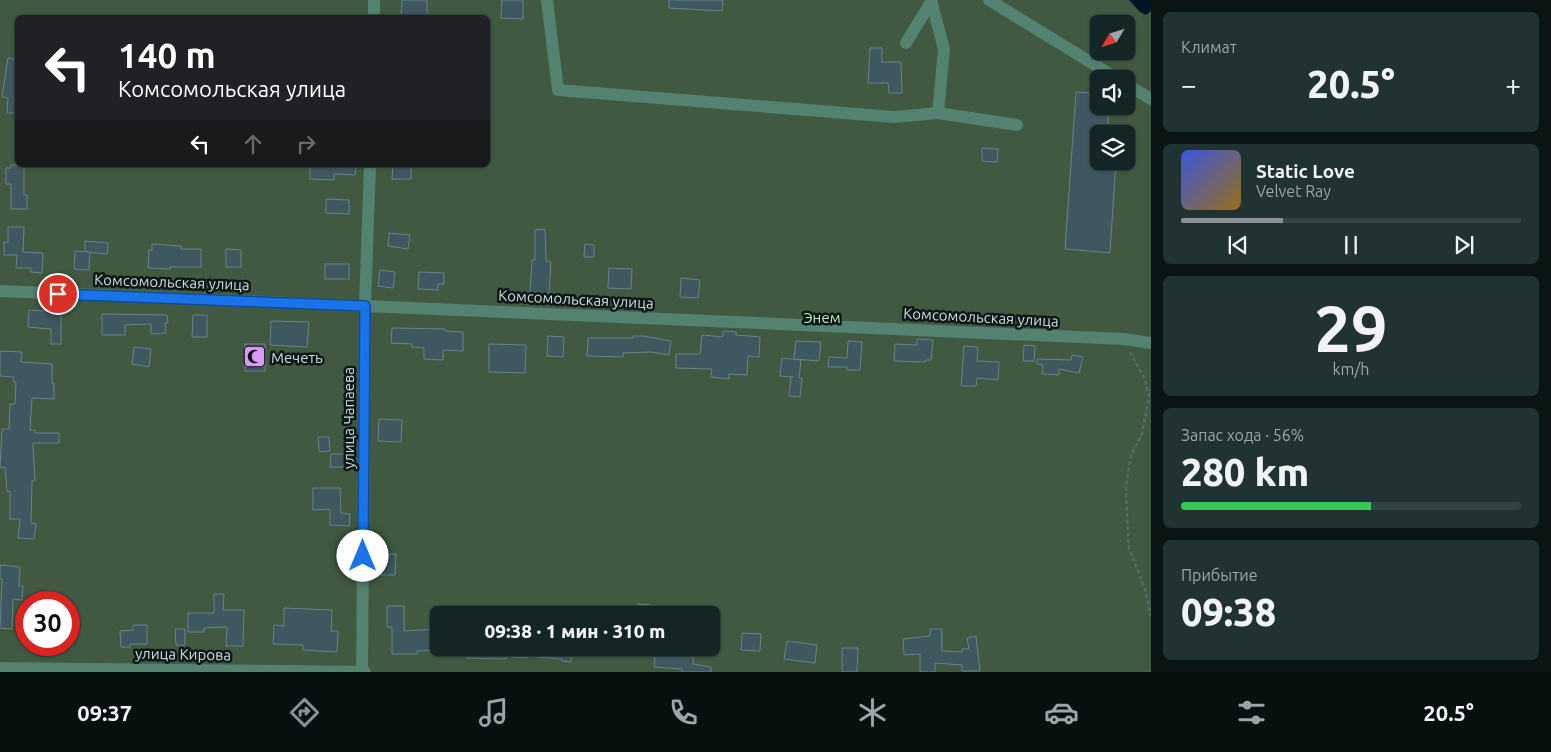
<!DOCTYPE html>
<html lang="ru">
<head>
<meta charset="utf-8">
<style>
  body { margin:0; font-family:Ubuntu,sans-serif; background:#203232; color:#f1f3f6; height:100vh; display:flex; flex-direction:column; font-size:19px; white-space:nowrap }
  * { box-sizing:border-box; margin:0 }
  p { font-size:16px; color:#9da5a7 }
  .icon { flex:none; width:28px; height:28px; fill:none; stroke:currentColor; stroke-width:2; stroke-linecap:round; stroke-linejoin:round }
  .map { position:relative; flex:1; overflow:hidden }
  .sheet { display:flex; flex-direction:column; gap:12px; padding:12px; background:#0a1514; width:400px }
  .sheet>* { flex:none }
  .guide { position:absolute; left:15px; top:15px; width:475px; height:152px; border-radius:8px; box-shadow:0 1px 4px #0004,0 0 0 1px #324342; background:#202124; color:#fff; overflow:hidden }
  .needle { width:32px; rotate:232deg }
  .buttons { position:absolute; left:1090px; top:15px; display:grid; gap:10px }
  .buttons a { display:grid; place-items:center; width:45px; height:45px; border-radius:8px; background:#132625; box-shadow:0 1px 4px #0004,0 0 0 1px #324342; font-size:25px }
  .speed { position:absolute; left:15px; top:591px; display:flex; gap:10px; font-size:25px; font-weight:700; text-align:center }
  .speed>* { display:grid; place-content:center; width:65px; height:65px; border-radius:50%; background:#132625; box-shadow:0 1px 4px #0004,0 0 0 1px #324342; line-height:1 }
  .speed .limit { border:8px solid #d22; background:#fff; color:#111 }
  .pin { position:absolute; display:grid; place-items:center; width:42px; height:42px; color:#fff; margin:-21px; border:2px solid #fff; border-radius:50%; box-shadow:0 1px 5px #0007 }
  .me { position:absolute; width:55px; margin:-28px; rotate:0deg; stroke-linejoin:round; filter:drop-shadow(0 0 4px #0008) }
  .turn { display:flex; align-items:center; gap:18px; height:105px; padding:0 20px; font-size:22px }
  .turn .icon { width:65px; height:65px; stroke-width:2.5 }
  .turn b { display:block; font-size:35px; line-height:42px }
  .lanes { display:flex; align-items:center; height:48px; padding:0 20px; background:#0003; justify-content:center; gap:25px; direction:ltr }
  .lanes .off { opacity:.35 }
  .big { font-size:38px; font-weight:800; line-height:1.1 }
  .sheet .card { flex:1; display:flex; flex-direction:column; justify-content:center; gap:8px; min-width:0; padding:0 18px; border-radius:8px; background:#203232 }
  .sheet .dial { align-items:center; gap:0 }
  .dial b { font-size:65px; line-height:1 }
  .song { display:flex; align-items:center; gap:15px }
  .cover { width:60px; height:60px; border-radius:8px; background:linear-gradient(135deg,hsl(230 70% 55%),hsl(40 70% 35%)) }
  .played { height:5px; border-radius:2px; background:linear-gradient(90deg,#8c9099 30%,#324342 30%) }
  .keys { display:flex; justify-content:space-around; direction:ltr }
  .heat { display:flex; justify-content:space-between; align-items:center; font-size:28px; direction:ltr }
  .charge { height:8px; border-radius:4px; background:linear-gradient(90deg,#34c759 56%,#324342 0) }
  .trip { position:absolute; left:430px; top:606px; width:290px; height:50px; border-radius:8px; background:#132625; box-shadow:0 1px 4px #0004,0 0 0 1px #324342; font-weight:800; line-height:50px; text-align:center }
  .tab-bar { display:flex; height:80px; justify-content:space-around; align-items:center; background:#080f0f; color:#9da5a7 }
  .tab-bar .icon { width:35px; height:35px }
  .tab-bar .active { color:#8c9099 }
  .tab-bar b { font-size:22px; color:#f1f3f6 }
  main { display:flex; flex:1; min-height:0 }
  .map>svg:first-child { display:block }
  .green { fill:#405940; fill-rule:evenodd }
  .water { fill:#011423 }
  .building { fill:#3f575e; stroke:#6a838b }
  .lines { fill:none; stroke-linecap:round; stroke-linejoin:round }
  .path { stroke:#546a69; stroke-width:2.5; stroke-dasharray:4 2.5; stroke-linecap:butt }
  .minor { stroke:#538271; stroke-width:12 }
  .route-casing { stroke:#114b97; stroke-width:12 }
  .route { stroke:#1a73e8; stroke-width:9 }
  .labels { text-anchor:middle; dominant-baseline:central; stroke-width:5; stroke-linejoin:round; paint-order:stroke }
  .street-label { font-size:15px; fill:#cfdedd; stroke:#0d1717 }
  .park-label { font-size:15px; fill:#b4eeb4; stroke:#0d1717 }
  .poi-label { font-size:15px; fill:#cfdedd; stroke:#0d1717; text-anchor:start }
</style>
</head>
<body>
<main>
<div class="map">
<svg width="1151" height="672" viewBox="0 0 1151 672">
  <rect width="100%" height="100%" fill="#193231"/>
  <path class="green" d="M 0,0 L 1151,0 L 1151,672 L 0,672 ZM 18,18 L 488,18 L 488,165 L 18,165 ZM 1099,24 L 1126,24 L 1126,51 L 1099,51 ZM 1099,79 L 1126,79 L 1126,106 L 1099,106 ZM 1099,134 L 1126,134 L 1126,161 L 1099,161 ZM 26,602 L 69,602 L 69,645 L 26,645 ZM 439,615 L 711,615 L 711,648 L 439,648 Z"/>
  <path class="water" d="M 1129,0 L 1151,0 L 1151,11 L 1146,15 L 1140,12 Z"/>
  <g class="building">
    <path d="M 402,0 L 427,0 L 427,18 L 401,18 Z"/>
    <path d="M 502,0 L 523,0 L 523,19 L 501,18 Z"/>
    <path d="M 669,0 L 723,0 L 722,11 L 669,8 Z"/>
    <path d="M 870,48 L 882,48 L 882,62 L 901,62 L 902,93 L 889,93 L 888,83 L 868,83 Z"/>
    <path d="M 8,58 L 18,59 L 18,113 L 7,113 L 8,98 L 2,97 Z"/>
    <path d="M 1076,92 L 1099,94 L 1099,106 L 1109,106 L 1107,134 L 1099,134 L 1099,161 L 1116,161 L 1110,253 L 1065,249 Z"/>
    <path d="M 982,148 L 998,149 L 997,162 L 982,161 Z"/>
    <path d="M 11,165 L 24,165 L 24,195 L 27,195 L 27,209 L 11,209 L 11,184 L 6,184 L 6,168 L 11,168 Z"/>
    <path d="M 310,165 L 356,165 L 355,175 L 334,174 L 334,180 L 310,179 Z"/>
    <path d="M 393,165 L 411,165 L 411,179 L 392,179 Z"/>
    <path d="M 326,199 L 349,200 L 349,214 L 326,213 Z"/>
    <path d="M 8,227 L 24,227 L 23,252 L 43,253 L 42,273 L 31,272 L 31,268 L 16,268 L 17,255 L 4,255 L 4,242 L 8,242 Z"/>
    <path d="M 545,229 L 546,261 L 551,262 L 549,294 L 530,292 L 532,260 L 535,260 L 535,230 Z"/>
    <path d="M 389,233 L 410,235 L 408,249 L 388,246 Z"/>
    <path d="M 85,241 L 108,243 L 107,254 L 85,252 Z"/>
    <path d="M 152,244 L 181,246 L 181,249 L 201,249 L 201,267 L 170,267 L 170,269 L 148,268 L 149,250 L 152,250 Z"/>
    <path d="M 585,244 L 594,245 L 594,257 L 584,257 Z"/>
    <path d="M 226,249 L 241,250 L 241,267 L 226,267 Z"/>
    <path d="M 75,251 L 90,252 L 89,270 L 74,269 Z"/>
    <rect x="325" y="264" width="24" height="15"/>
    <path d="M 609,268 L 632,269 L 631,289 L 608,288 Z"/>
    <path d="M 380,270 L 395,272 L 393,288 L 378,286 Z"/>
    <path d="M 419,272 L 444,273 L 444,284 L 438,284 L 438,290 L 418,289 Z"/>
    <path d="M 681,278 L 700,280 L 698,298 L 680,297 Z"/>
    <path d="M 29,310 L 61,312 L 61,344 L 51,344 L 51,329 L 28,327 Z"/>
    <path d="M 102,314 L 167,315 L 168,323 L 165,323 L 166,333 L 151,334 L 151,324 L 125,325 L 125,335 L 102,335 Z"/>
    <path d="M 193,315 L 207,315 L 207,337 L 192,337 Z"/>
    <path d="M 271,321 L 309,322 L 307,347 L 270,345 Z"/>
    <path d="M 392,328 L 445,329 L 445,331 L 463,332 L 463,351 L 443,350 L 443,360 L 424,359 L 424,348 L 412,347 L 412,344 L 391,343 Z"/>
    <path d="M 723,331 L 736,332 L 736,335 L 760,337 L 759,357 L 748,356 L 747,375 L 729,374 L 729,379 L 711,377 L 712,369 L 676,368 L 676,354 L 700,354 L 702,335 L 723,337 Z"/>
    <path d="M 548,336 L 564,337 L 563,357 L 547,356 Z"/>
    <path d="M 633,336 L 643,336 L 671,341 L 669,355 L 651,352 L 623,353 L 623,357 L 587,356 L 588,338 L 633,338 Z"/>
    <path d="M 917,339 L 933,340 L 931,360 L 926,360 L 925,362 L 894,361 L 895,344 L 917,345 Z"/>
    <path d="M 796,341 L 821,342 L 819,361 L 794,359 Z"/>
    <path d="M 848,341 L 862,342 L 860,370 L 847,370 L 847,367 L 828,367 L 829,357 L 847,358 Z"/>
    <rect x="245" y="344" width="20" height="27"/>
    <path d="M 489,344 L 526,345 L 525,373 L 489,372 Z"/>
    <path d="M 1024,345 L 1035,346 L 1034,361 L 1023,361 Z"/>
    <path d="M 964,346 L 978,347 L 977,361 L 999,362 L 998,380 L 977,378 L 976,386 L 961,386 Z"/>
    <path d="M 134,347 L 151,349 L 149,367 L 132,364 Z"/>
    <path d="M 0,351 L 22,352 L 21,362 L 52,364 L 52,383 L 54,383 L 54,399 L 32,398 L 30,430 L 35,430 L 35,433 L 59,433 L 59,443 L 33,443 L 35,481 L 32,481 L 31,523 L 36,524 L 34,539 L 18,538 L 20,519 L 10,519 L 10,491 L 7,492 L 5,467 L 0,468 L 2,429 L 9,429 L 10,404 L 15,404 L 16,382 L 13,382 L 14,377 L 0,376 Z"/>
    <path d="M 1072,355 L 1083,357 L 1079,373 L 1059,369 L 1059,375 L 1042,374 L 1043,365 L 1037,364 L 1037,359 L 1071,360 Z"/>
    <path d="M 782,358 L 801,360 L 799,378 L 802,378 L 800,397 L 789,396 L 791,377 L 793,377 L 780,376 Z"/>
    <path d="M 379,419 L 402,420 L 401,442 L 378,441 Z"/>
    <path d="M 318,437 L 329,437 L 330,451 L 319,452 Z"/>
    <path d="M 331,454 L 347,454 L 347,467 L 330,467 Z"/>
    <path d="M 313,488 L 340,488 L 341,513 L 350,514 L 349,526 L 330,525 L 330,509 L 313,510 Z"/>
    <path d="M 380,554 L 396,554 L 395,575 L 379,575 Z"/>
    <path d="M 0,565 L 20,567 L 19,586 L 23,586 L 22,600 L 13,599 L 12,629 L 0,628 L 2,579 L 0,579 Z"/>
    <path d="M 214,594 L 224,594 L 223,610 L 244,610 L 243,646 L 226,646 L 227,627 L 204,628 L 204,632 L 188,632 L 188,613 L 214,613 Z"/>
    <path d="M 638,604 L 651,605 L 650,614 L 637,613 Z"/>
    <path d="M 387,606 L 404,606 L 404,631 L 437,629 L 438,650 L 417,651 L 417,654 L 392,654 L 392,627 L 387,627 Z"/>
    <path d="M 284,608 L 332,610 L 331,631 L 338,631 L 337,652 L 303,650 L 303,645 L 273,644 L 274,625 L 284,626 Z"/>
    <path d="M 133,625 L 147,625 L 147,644 L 130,644 L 130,647 L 121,647 L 120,631 L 133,630 Z"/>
    <path d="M 175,629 L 185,629 L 185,645 L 176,645 Z"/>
    <path d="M 930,629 L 942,629 L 942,651 L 962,652 L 962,649 L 969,649 L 967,638 L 976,636 L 980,671 L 962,671 L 962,665 L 935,663 L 935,672 L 920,672 L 920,654 L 904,655 L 903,639 L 930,636 Z"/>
    <path d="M 742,633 L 761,634 L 760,651 L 741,650 Z"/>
    <path d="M 787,641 L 817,645 L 815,663 L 784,659 Z"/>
    <path d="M 468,648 L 506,649 L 506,659 L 467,658 Z"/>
    <path d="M 512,648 L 572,648 L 571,662 L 562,661 L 562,659 L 528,656 L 528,658 L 512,657 Z"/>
    <path d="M 656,648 L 694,648 L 693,664 L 711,667 L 711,672 L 682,672 L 682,669 L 654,667 Z"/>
    <path d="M 842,648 L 858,648 L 857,672 L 842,672 Z"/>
  </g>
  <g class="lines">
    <g class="path">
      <path d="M 1130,352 L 1144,377 L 1149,396 L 1142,434 L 1131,455 L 1126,487 L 1128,537 L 1129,548 L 1145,589 L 1151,616"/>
      <path d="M 1150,672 L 1151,671"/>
    </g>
    <g class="minor">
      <path d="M 547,0 L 558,90 L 894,117 L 938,113"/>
      <path d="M 931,0 L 944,49 L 938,113 L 1017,125"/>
      <path d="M 989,0 L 1118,79"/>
      <path d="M 374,18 L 374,0"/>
      <path d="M 906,43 L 931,2"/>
      <path d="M 1126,84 L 1151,99"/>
      <path d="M 0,291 L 365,306 L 1124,339 L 1151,343"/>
      <path d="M 0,668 L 365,672"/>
      <path d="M 362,672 L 365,306 L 370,165"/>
    </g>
  </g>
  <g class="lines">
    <defs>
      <path id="route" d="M 58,294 L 365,306 L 363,556"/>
    </defs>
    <use href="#route" class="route-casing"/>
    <use href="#route" class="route"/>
  </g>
  <defs>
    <symbol id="mosque-square" viewBox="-11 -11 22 22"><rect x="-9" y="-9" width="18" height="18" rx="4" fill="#db99f5" stroke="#0d1717"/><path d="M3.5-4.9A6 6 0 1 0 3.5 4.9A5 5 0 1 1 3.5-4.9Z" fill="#111"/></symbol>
  </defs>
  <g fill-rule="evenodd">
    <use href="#mosque-square" x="242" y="344" width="25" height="25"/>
  </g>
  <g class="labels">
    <g class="street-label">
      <text transform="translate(172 282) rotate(2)">Комсомольская улица</text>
      <text transform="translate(576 299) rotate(3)">Комсомольская улица</text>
      <text transform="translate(981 317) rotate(3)">Комсомольская улица</text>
      <text transform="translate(348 418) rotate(-90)">улица Чапаева</text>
      <text transform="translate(183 654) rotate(1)">улица Кирова</text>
    </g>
    <g class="park-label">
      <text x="822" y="317">Энем</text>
    </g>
    <g class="poi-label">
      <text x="271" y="357">Мечеть</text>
    </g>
  </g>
</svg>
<div class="buttons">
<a><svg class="needle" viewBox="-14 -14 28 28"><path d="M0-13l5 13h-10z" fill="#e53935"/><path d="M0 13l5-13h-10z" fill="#9da5a7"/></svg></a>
<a><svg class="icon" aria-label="sound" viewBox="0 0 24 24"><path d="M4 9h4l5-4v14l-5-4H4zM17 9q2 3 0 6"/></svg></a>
<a><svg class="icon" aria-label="layers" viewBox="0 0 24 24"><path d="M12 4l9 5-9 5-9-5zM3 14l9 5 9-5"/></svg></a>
</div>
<div class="speed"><div class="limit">30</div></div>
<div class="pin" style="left:58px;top:294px;background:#d93025"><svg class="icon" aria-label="arrive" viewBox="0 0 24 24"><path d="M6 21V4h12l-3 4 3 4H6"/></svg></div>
<svg class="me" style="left:363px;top:556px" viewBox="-20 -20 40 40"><circle r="19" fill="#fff"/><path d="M0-13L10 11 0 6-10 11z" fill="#1a73e8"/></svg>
<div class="trip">09:38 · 1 мин · 310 m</div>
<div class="guide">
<div class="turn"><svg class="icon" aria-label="left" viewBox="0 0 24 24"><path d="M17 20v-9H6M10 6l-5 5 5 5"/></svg><div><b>140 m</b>Комсомольская улица</div></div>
<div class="lanes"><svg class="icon" aria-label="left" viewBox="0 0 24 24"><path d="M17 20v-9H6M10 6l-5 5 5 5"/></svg><svg class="icon off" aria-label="ahead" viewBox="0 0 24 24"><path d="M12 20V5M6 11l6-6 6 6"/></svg><svg class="icon off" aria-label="right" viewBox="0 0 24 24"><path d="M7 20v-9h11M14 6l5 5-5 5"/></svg></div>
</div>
</div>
<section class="sheet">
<div class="card"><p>Климат</p>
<div class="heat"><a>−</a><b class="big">20.5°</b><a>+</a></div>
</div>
<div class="card">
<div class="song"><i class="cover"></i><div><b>Static Love</b><p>Velvet Ray</p></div></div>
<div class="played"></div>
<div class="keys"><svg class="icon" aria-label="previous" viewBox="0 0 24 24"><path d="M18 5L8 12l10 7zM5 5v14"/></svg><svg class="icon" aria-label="pause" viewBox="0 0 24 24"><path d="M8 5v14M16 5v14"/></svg><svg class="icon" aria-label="next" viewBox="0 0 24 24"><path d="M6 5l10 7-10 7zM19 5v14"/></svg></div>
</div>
<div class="card dial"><b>29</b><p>km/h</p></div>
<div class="card"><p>Запас хода · 56%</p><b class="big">280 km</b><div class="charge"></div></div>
<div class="card"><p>Прибытие</p><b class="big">09:38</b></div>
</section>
</main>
<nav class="tab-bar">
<b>09:37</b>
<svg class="icon active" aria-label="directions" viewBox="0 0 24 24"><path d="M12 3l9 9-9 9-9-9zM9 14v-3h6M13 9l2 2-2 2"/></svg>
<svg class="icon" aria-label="music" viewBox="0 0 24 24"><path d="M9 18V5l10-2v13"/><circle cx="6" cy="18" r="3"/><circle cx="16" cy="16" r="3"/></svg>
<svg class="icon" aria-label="phone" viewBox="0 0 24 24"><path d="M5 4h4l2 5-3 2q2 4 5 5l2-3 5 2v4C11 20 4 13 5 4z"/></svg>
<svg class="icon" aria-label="climate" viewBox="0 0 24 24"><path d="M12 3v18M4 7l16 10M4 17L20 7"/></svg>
<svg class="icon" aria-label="car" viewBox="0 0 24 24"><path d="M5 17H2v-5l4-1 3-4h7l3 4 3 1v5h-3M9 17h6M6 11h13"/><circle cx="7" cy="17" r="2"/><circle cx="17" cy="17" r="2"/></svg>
<svg class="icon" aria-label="filters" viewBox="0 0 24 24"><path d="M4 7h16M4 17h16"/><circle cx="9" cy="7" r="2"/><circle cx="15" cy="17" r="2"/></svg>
<b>20.5°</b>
</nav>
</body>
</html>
